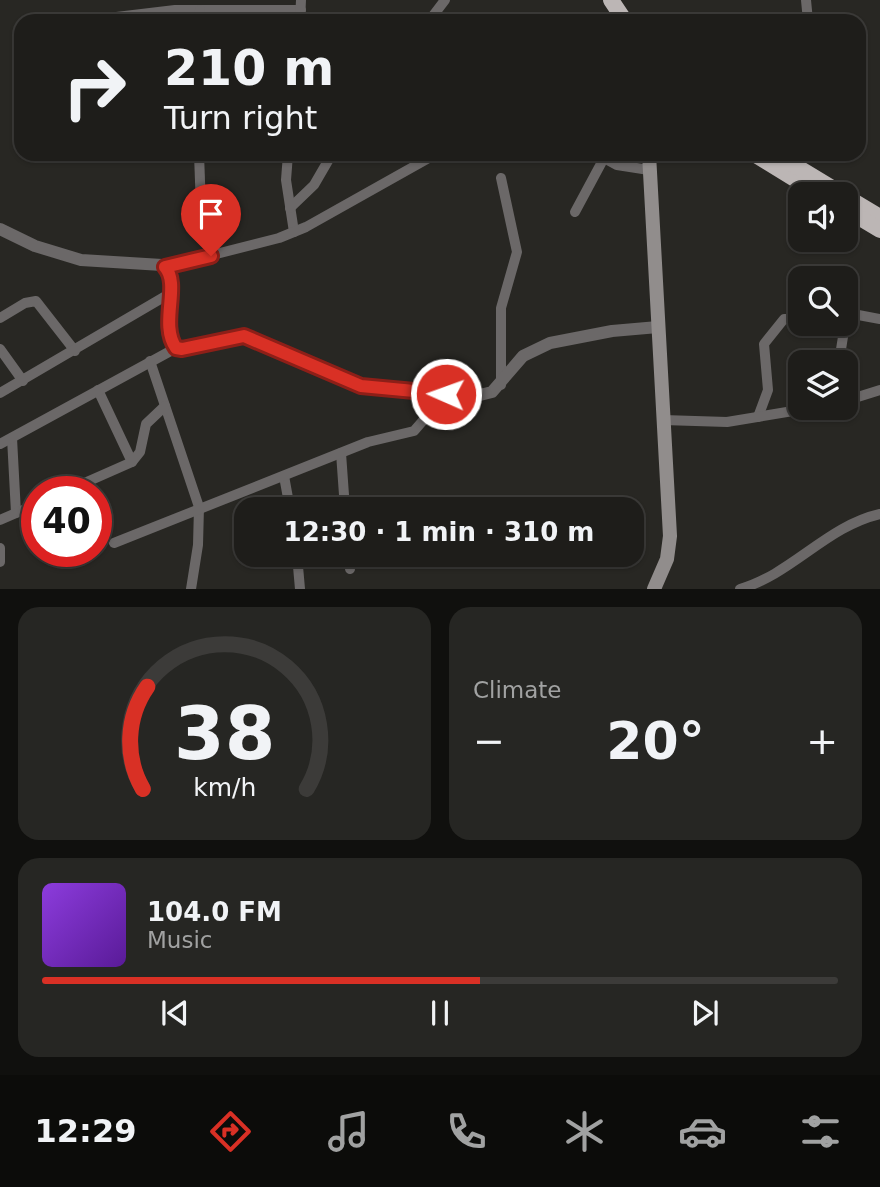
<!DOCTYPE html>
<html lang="en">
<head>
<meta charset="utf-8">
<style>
  body { margin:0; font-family:"DejaVu Sans",sans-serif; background:#262623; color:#f1f3f6; height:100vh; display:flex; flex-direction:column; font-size:26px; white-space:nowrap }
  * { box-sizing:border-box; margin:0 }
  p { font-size:23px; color:#a1a2a2 }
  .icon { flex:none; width:38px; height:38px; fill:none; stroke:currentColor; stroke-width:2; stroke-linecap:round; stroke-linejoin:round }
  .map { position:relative; height:589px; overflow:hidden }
  .details { display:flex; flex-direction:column; gap:18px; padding:18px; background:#10100e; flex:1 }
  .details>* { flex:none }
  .hud { position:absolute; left:14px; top:14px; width:852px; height:147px; border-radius:21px; box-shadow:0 2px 5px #0004,0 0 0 2px #3c3b39; background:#1e1d1a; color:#f1f3f6; overflow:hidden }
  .buttons { position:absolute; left:788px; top:182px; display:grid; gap:14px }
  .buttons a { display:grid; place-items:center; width:70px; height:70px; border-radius:14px; background:#1e1d1a; box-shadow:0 2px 5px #0004,0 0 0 2px #3c3b39; font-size:35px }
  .speed { position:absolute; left:21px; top:476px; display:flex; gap:14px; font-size:35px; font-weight:700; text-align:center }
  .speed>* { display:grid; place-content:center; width:91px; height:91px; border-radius:50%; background:#1e1d1a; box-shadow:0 2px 5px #0004,0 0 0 2px #3c3b39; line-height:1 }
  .speed .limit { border:10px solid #d22; background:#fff; color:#111 }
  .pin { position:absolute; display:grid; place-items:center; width:60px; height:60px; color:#fff; margin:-72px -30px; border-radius:50% 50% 50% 0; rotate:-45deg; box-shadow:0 0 7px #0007 }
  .pin .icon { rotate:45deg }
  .me { position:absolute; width:77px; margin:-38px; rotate:272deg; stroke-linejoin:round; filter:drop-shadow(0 0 5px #0008) }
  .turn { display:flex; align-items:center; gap:24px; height:147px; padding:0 35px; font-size:32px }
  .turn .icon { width:91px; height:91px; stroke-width:2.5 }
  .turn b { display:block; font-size:49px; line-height:60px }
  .big { font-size:52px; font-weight:700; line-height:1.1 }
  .details .widget { flex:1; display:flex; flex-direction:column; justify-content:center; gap:10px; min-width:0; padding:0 24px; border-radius:21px; background:#262623 }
  .details .dial { align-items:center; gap:0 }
  .dial svg { height:182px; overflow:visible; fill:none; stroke:#3c3b39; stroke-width:7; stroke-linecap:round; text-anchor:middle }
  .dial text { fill:#f1f3f6; stroke:none }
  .song { display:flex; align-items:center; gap:21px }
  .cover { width:84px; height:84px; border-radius:10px; background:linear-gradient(135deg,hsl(270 70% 55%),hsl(270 70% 35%)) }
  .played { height:7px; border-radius:4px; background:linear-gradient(90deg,#d93025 55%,#3c3b39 55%) }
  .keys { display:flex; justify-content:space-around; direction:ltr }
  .heat { display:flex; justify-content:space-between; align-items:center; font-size:38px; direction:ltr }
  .details .tiles { flex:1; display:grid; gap:18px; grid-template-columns:1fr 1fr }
  .widget:last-child { grid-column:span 2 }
  .trip { position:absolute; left:234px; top:497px; width:410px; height:70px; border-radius:21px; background:#1e1d1a; box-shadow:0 2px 5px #0004,0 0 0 2px #3c3b39; font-weight:700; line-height:70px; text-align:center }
  .tabs { display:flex; height:112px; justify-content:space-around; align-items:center; background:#0c0c0a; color:#a1a2a2 }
  .tabs .icon { width:49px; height:49px }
  .tabs .active { color:#d93025 }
  .tabs b { font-size:32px; color:#f1f3f6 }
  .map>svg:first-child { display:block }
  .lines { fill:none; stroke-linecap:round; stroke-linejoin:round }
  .minor { stroke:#6b6868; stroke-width:10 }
  .tertiary { stroke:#6b6868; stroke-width:12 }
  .secondary { stroke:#918d8c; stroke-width:14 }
  .trunk { stroke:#bcb6b5; stroke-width:16 }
  .route-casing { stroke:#8d1f18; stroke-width:18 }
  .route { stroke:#d93025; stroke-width:12 }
</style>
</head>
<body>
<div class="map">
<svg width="880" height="589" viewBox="0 0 880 589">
  <rect width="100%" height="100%" fill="#282723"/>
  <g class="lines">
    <g class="minor">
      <path d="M 806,0 L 808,21"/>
      <path d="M 108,18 L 175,10 L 301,10"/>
      <path d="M 199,21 L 200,10"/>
      <path d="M 300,21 L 301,0"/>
      <path d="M 429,21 L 445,0"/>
      <path d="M 199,154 L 201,208"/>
      <path d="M 288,154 L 286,180 L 294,232"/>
      <path d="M 597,154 L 617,165 L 649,170"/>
      <path d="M 501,178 L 517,252 L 501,308 L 501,385"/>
      <path d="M 290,208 L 314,185 L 332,154"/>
      <path d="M 575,212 L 604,158"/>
      <path d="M 165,267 L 279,238 L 306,227 L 436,154"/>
      <path d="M 0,318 L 25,303 L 36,301 L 75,351"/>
      <path d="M 845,320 L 853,314 L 880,319"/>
      <path d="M 0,349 L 23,381"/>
      <path d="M 150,361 L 199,507 L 198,545 L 191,589"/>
      <path d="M 839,362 L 845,324"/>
      <path d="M 98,390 L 132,462"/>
      <path d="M 0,393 L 169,294"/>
      <path d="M 845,401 L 880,390"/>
      <path d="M 758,417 L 768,390 L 764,344 L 784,319 L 800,319"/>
      <path d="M 663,420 L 727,422 L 811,408"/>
      <path d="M 12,438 L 16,513"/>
      <path d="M 0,444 L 176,348"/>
      <path d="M 341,453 L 345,509"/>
      <path d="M 284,476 L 290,509"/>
      <path d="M 64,492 L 132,462 L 140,452 L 146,424 L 165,406"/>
      <path d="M 0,520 L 37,504"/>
      <path d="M 114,543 L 368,442 L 414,431 L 446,394"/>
      <path d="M 0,548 L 0,562"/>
      <path d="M 297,555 L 300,589"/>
      <path d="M 349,555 L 350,569"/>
      <path d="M 740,589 C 792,574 827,526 880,514"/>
    </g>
    <path class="tertiary" d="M 0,229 L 35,246 L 81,260 L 162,265 L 171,276 L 168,329 L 176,348 L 182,349 L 244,336 L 361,386 L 476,396 L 492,392 L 523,356 L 550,343 L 612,331 L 658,327"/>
    <path class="secondary" d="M 649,154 L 670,536 L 667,559 L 654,589"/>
    <g class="trunk">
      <path d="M 611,0 L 625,21"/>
      <path d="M 754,154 L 819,194"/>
      <path d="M 776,154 L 842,194"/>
      <path d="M 845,196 L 880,217"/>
      <path d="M 845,209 L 880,230"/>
    </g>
  </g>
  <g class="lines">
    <defs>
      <path id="route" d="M 211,256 L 165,267 C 181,285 159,324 176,348 L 182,349 L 244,336 L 361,386 L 446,394"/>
    </defs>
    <use href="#route" class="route-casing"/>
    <use href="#route" class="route"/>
  </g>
</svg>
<div class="buttons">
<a><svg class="icon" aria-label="sound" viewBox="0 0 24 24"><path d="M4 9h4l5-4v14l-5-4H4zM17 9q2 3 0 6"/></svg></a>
<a><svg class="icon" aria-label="search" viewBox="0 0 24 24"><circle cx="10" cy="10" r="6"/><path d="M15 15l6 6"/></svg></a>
<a><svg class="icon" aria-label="layers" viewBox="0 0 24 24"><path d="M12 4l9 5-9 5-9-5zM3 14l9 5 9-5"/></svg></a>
</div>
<div class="speed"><div class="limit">40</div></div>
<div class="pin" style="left:211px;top:256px;background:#d93025"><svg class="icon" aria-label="arrive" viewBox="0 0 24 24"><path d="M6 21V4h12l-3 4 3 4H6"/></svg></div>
<svg class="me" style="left:446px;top:394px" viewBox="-20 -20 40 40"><circle r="17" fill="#d93025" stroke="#fff" stroke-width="3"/><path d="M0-11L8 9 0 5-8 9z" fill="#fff"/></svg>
<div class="trip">12:30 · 1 min · 310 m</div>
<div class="hud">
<div class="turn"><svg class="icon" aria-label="right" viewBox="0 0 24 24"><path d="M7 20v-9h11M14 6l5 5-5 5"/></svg><div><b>210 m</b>Turn right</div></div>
</div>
</div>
<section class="details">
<div class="tiles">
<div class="widget dial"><svg viewBox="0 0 100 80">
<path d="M14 69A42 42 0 1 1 86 69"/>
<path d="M14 69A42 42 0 0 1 16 24" stroke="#d93025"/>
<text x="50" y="56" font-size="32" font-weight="700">38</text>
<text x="50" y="72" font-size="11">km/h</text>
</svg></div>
<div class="widget"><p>Climate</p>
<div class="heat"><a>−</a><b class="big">20°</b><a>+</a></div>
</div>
<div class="widget">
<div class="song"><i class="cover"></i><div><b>104.0 FM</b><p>Music</p></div></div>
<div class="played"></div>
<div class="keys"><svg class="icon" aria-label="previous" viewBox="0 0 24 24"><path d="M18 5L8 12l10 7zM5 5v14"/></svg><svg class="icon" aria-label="pause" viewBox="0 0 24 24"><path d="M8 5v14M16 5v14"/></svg><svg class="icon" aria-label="next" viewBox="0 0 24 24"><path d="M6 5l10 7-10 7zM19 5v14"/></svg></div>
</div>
</div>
</section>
<nav class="tabs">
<b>12:29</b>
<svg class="icon active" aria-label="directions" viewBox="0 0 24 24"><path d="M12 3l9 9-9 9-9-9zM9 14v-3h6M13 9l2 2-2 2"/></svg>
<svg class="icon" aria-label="music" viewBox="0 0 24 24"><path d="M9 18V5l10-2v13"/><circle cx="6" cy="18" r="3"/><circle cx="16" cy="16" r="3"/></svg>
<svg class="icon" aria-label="phone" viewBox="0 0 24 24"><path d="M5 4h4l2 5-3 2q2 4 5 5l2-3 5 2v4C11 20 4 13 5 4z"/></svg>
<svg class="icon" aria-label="climate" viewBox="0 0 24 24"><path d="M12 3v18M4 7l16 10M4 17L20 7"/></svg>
<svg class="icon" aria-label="car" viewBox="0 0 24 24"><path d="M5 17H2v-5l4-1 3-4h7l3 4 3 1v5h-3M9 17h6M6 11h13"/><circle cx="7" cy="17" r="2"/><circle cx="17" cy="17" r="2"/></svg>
<svg class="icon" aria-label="filters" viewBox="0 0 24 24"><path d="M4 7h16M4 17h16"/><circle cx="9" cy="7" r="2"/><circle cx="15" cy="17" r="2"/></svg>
</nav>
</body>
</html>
